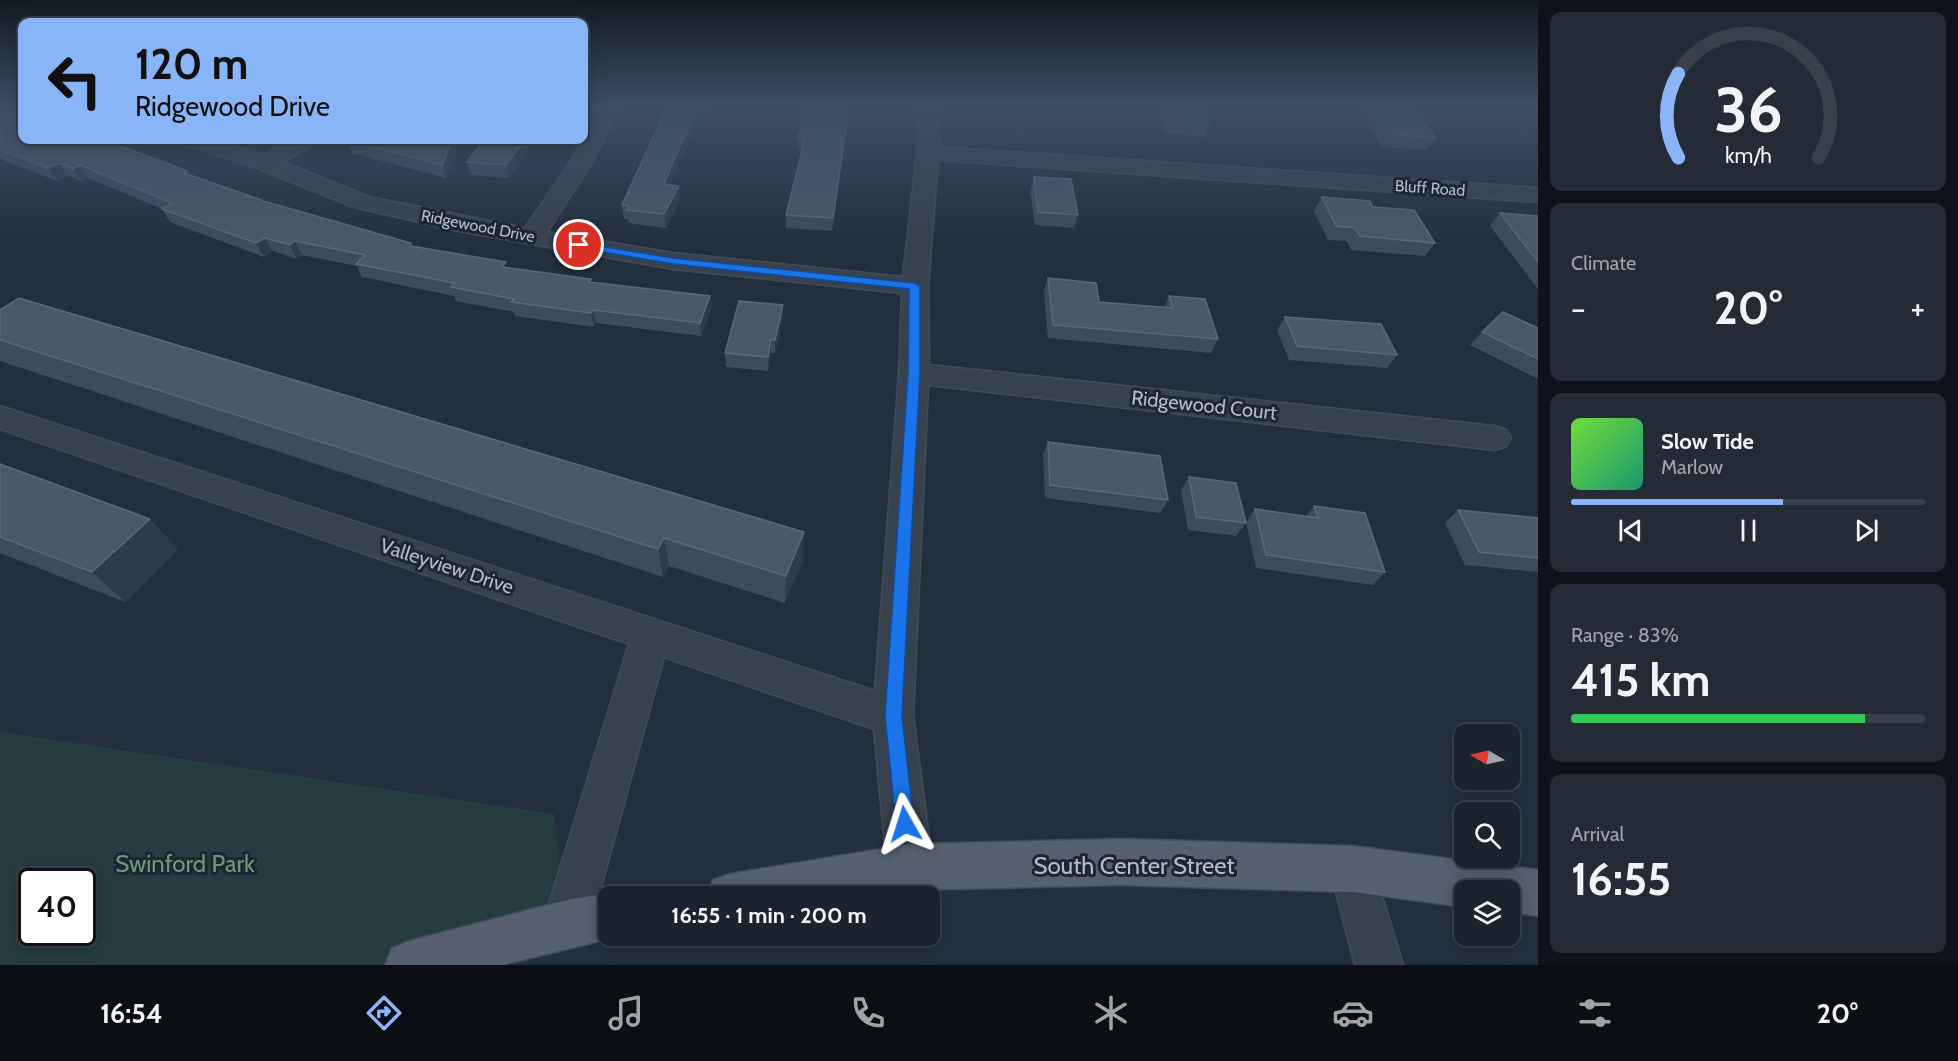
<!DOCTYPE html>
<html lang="en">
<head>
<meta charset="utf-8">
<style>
  body { margin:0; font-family:Cabin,sans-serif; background:#242b36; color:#f1f3f6; height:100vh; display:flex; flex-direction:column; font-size:22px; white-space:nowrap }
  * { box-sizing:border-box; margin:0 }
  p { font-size:20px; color:#a0a4aa }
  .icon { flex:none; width:33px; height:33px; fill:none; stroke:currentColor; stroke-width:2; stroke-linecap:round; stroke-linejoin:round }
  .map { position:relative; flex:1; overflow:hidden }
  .sheet { display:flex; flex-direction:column; gap:12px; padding:12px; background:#0f1319; width:420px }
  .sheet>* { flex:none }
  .banner { position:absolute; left:18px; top:18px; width:570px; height:126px; border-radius:12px; box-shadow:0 3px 15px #0003,0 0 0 2px #39404a; background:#8ab4f8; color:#111; overflow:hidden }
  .needle { width:39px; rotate:279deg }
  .buttons { position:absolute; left:1454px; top:724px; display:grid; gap:12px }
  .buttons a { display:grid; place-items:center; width:66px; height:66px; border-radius:12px; background:#1b232e; box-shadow:0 3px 15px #0003,0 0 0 2px #39404a; font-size:30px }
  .speed { position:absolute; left:18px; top:868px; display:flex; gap:12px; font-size:30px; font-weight:700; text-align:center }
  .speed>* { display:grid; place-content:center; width:78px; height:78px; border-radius:50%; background:#1b232e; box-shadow:0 3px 15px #0003,0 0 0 2px #39404a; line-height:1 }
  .speed .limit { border:3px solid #111; border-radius:9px; background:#fff; color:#111 }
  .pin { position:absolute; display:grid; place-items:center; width:51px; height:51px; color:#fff; margin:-26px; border:3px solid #fff; border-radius:50%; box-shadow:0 2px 6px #0007 }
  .me { position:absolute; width:66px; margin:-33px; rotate:354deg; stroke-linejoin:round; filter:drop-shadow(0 0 4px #0008) }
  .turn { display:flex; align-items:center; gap:21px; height:126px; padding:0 18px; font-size:27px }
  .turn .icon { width:78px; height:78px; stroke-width:2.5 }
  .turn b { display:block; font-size:42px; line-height:51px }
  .big { font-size:45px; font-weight:700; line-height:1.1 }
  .sheet .tile { flex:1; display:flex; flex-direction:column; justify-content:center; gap:9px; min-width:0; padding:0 21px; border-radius:12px; background:#242b36 }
  .sheet .dial { align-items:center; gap:0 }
  .dial svg { height:156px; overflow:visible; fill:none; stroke:#39404a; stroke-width:7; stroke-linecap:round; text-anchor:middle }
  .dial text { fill:#f1f3f6; stroke:none }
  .song { display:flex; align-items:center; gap:18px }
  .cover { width:72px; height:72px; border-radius:9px; background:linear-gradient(135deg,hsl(100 70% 55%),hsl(160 70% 35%)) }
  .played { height:6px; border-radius:3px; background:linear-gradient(90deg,#8ab4f8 60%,#39404a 60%) }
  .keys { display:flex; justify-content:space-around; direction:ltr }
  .heat { display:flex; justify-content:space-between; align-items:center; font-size:33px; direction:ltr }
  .charge { height:9px; border-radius:4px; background:linear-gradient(90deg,#34c759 83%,#39404a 0) }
  .trip { position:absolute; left:598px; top:886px; width:342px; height:60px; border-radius:12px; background:#1b232e; box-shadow:0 3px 15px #0003,0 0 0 2px #39404a; font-weight:700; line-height:60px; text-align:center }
  .tab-bar { display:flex; height:96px; justify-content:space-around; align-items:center; background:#0b0e12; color:#a0a4aa }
  .tab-bar .icon { width:42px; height:42px }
  .tab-bar .current { color:#8ab4f8 }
  .tab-bar b { font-size:27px; color:#f1f3f6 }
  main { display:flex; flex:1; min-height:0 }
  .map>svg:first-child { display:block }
  .green { fill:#263c3f; fill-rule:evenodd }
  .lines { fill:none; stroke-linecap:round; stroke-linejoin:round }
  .minor-casing { stroke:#414a57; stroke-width:3 }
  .major-casing { stroke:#414a57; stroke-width:3 }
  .minor { fill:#38414e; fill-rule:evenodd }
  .major { fill:#56606e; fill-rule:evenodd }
  .wall { fill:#3f4b5c }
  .shaded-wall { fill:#2f3b4b }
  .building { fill:#4b5868; stroke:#5c6777; stroke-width:1.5 }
  .route { fill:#1a73e8; stroke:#114b97; stroke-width:1.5 }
  .labels { text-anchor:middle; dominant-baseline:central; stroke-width:6; stroke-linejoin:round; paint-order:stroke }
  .far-street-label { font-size:16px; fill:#b4bcc9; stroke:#1d2633 }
  .street-label { font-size:20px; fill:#b4bcc9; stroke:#1d2633 }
  .near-park-label { font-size:24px; fill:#6b9a76; stroke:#1d2633 }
  .near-street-label { font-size:24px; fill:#b4bcc9; stroke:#1d2633 }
</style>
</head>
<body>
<main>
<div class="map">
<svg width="1538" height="965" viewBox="0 0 1538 965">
  <rect width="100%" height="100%" fill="#242f3e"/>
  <path class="green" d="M 0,732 L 554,814 L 567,924 L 409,965 L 0,965 ZM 32,882 L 82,882 L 82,933 L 32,933 Z"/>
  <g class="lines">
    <defs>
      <g id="minor">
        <path d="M 600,107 L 620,107 L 591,164 L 547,232 L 673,253 L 903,277 L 917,153 L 919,107 L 939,107 L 939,147 L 1538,188 L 1538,202 L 938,160 L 928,286 L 929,365 L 1495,426 L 1506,430 L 1511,438 L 1506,446 L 1495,450 L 928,385 L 913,716 L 933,867 L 926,883 L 910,890 L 894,883 L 887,867 L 874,729 L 664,657 L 591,924 L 584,941 L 567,948 L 550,941 L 543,924 L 629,644 L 0,429 L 0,406 L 875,691 L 899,373 L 902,293 L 673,269 L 459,231 L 354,207 L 257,168 L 187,145 L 184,140 L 215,140 L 263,155 L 290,140 L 315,140 L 313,145 L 283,162 L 369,197 L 525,228 L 569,164 Z"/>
        <path d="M 1353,846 L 1369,853 L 1403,965 L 1355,965 L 1330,869 L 1337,853 Z"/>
      </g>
      <g id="major">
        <path d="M 1120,839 L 1353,846 L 1538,870 L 1538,916 L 1509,912 L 1509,891 L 1464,891 L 1464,907 L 1353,892 L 1120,885 L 910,890 L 868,897 L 707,897 L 713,880 L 730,874 L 910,844 Z"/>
        <path d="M 609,893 L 618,897 L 609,897 L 609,936 L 620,936 L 502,965 L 385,965 L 392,948 L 409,941 L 567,900 Z"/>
      </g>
    </defs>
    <use href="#minor" class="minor-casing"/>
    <use href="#major" class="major-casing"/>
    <use href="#minor" class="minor"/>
    <use href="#major" class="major"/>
  </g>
  <g class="wall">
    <path d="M 667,107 L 710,107 L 708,113 L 701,113 L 670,185 L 680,199 L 666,228 L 629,223 L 628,219 L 624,219 L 622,205 Z"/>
    <path d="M 801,107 L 848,107 L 846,119 L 847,119 L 846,132 L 832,231 L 786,228 L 786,215 L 802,151 L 798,150 L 798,138 L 803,117 L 801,117 Z"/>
    <path d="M 1158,107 L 1202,107 L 1209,125 L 1205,137 L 1166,133 Z"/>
    <path d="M 1359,107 L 1414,107 L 1435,138 L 1427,150 L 1381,147 Z"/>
    <path d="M 0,111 L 267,202 L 412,246 L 508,268 L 591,279 L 591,282 L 710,296 L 711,310 L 701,336 L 596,323 L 594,327 L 515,316 L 514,312 L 456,301 L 454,296 L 362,277 L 357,266 L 302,255 L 297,259 L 272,251 L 264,257 L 170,222 L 162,209 L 88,178 L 82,182 L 68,176 L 57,181 L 0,159 Z"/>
    <path d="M 347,140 L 461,140 L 446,178 L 352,153 Z"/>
    <path d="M 536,140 L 509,178 L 471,175 L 467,162 Z"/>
    <path d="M 1034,177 L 1078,215 L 1074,228 L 1035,225 L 1030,190 Z"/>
    <path d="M 1322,197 L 1373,207 L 1435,243 L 1425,256 L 1351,250 L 1347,241 L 1328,240 L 1314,211 Z"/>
    <path d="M 1500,213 L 1538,216 L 1538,289 L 1490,226 Z"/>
    <path d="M 1048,278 L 1099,302 L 1164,308 L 1169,296 L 1218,339 L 1211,353 L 1048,338 L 1044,292 Z"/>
    <path d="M 783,305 L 783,319 L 775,353 L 771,353 L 768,371 L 726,367 L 725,353 Z"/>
    <path d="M 0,310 L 803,559 L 785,603 L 669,566 L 663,577 L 0,361 Z"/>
    <path d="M 1285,317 L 1397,355 L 1387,368 L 1289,360 L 1277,330 Z"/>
    <path d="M 1538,328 L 1538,379 L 1470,345 L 1482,332 Z"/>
    <path d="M 1048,442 L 1168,500 L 1160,513 L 1045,498 L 1043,455 Z"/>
    <path d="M 0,464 L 178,549 L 125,602 L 0,553 Z"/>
    <path d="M 1189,477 L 1246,523 L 1236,536 L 1188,530 L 1181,490 Z"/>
    <path d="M 1314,506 L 1385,572 L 1373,585 L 1256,568 L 1246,522 L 1255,509 L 1306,516 Z"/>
    <path d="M 1458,510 L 1538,518 L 1538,572 L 1465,565 L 1445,523 Z"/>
  </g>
  <g class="shaded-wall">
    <path d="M 697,107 L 700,107 L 701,113 L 665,197 L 664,184 Z"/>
    <path d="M 847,119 L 846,132 L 832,231 L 833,218 Z"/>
    <path d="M 452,140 L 461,140 L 446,178 L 442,165 Z"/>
    <path d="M 525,140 L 536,140 L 509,178 L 506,165 Z"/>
    <path d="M 59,163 L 68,176 L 57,181 L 48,168 Z"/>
    <path d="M 80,165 L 88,178 L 82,182 L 73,169 Z"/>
    <path d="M 679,186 L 680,199 L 666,228 L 664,214 Z"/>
    <path d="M 265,238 L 272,251 L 264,257 L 256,243 Z"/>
    <path d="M 295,241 L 302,255 L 297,259 L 290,245 Z"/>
    <path d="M 710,296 L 711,310 L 701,336 L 700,323 Z"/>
    <path d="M 783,305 L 783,319 L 775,353 L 775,340 Z"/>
    <path d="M 593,310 L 596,323 L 594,327 L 591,313 Z"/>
    <path d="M 771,339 L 771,353 L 768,371 L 768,357 Z"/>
    <path d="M 150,519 L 178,549 L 125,602 L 92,572 Z"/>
    <path d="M 804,532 L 803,559 L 785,603 L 786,576 Z"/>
    <path d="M 664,538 L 669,566 L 663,577 L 658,549 Z"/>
  </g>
  <g class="building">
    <path d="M 667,107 L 697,107 L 664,184 L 679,186 L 664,214 L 627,210 L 629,206 L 622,205 Z"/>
    <path d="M 805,107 L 847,107 L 845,119 L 847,119 L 833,218 L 786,215 L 805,138 L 798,138 Z"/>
    <path d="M 1165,107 L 1202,107 L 1209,125 L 1170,122 Z"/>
    <path d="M 1373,107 L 1414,107 L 1435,138 L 1389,134 Z"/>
    <path d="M 0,111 L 22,114 L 22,140 L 105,140 L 187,171 L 184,173 L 267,202 L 411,243 L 411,246 L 506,262 L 502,267 L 591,279 L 589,282 L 710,296 L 700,323 L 593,310 L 591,313 L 511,302 L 514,299 L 451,287 L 455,283 L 356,264 L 365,255 L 295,241 L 290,245 L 265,238 L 256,243 L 162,209 L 172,203 L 80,165 L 73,169 L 59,163 L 48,168 L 0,150 Z"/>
    <path d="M 347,140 L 452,140 L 442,165 Z"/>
    <path d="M 484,140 L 525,140 L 506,165 L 467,162 Z"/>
    <path d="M 1034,177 L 1071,179 L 1078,215 L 1038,212 Z"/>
    <path d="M 1322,197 L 1370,201 L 1373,207 L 1414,210 L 1435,243 L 1360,236 L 1355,228 L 1336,226 Z"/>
    <path d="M 1500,213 L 1538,216 L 1538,262 Z"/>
    <path d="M 1048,278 L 1096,283 L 1099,302 L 1173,308 L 1169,296 L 1205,299 L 1218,339 L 1053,325 Z"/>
    <path d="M 19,298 L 804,532 L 786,576 L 664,538 L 658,549 L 0,340 L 0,310 Z"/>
    <path d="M 739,301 L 783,305 L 775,340 L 771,339 L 768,357 L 725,353 Z"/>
    <path d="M 1503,312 L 1538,328 L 1538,359 L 1482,332 Z"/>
    <path d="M 1285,317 L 1381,324 L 1397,355 L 1297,346 Z"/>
    <path d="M 1048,442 L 1160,456 L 1168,500 L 1050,485 Z"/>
    <path d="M 0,464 L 150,519 L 92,572 L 0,537 Z"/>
    <path d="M 1189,477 L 1236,483 L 1246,523 L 1196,517 Z"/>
    <path d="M 1314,506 L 1365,513 L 1385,572 L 1266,555 L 1255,509 L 1318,518 Z"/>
    <path d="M 1458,510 L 1538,518 L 1538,558 L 1479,552 Z"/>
  </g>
  <linearGradient id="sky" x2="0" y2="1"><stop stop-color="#141a22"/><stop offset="0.44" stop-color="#3f4d63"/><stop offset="1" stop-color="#3f4d63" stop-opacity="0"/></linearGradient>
  <rect width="1538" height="242" fill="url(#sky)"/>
  <path class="route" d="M 575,242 L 673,258 L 915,283 L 920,286 L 920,373 L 902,716 L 914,824 L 911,830 L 905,833 L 898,830 L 896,824 L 885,716 L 908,373 L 909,289 L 673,264 L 579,248 L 575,247 Z"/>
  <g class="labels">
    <g class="far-street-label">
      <text transform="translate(1430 188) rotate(4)">Bluff Road</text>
      <text transform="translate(478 226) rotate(11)">Ridgewood Drive</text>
    </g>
    <g class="street-label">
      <text transform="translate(1204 405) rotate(6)">Ridgewood Court</text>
      <text transform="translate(447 566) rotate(18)">Valleyview Drive</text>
    </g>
    <g class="near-park-label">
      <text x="185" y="863">Swinford Park</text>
    </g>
    <g class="near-street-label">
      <text x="1134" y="865">South Center Street</text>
    </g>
  </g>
</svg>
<div class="buttons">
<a><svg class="needle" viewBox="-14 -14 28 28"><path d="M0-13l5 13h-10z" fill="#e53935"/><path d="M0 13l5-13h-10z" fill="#a0a4aa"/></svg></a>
<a><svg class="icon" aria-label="search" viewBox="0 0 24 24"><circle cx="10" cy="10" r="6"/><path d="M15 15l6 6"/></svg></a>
<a><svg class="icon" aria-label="layers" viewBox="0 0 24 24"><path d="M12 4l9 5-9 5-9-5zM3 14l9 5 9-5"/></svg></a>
</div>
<div class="speed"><div class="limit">40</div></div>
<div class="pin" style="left:579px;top:245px;background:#d93025"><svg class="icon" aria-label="arrive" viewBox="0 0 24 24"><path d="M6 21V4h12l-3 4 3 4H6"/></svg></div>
<svg class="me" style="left:905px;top:824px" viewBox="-20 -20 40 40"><path d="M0-17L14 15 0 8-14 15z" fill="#1a73e8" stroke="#fff" stroke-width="4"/></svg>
<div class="trip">16:55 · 1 min · 200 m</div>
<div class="banner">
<div class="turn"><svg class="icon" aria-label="left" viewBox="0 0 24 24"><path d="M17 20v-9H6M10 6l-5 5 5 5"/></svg><div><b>120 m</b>Ridgewood Drive</div></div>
</div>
</div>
<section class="sheet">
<div class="tile dial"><svg viewBox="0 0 100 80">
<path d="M14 69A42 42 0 1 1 86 69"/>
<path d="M14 69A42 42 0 0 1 14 26" stroke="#8ab4f8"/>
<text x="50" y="56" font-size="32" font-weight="700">36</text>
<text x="50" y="72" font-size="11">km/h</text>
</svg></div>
<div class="tile"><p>Climate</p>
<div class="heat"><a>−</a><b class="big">20°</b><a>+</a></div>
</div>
<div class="tile">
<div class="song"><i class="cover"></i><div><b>Slow Tide</b><p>Marlow</p></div></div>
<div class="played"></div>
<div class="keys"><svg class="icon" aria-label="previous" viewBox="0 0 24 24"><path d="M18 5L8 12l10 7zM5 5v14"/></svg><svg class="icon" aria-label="pause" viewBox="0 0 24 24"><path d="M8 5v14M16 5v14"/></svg><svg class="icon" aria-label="next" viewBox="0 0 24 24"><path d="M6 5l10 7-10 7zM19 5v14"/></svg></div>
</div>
<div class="tile"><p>Range · 83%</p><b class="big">415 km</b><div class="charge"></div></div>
<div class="tile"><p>Arrival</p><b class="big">16:55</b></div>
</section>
</main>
<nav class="tab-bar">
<b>16:54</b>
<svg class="icon current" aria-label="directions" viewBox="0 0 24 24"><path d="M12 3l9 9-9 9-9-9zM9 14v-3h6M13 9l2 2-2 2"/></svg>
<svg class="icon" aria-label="music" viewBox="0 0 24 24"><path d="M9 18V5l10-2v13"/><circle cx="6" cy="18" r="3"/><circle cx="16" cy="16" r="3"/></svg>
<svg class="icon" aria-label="phone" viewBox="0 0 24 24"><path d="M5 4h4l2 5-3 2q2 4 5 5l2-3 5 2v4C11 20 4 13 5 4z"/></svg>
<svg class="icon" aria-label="climate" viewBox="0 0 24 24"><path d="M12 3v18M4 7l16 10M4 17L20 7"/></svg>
<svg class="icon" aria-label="car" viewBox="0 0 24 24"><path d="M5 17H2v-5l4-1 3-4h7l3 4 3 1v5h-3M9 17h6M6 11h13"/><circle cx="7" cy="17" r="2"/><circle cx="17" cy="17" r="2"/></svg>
<svg class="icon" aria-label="filters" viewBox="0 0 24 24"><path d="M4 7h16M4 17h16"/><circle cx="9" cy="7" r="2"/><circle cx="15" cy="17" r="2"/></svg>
<b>20°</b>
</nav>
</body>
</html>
